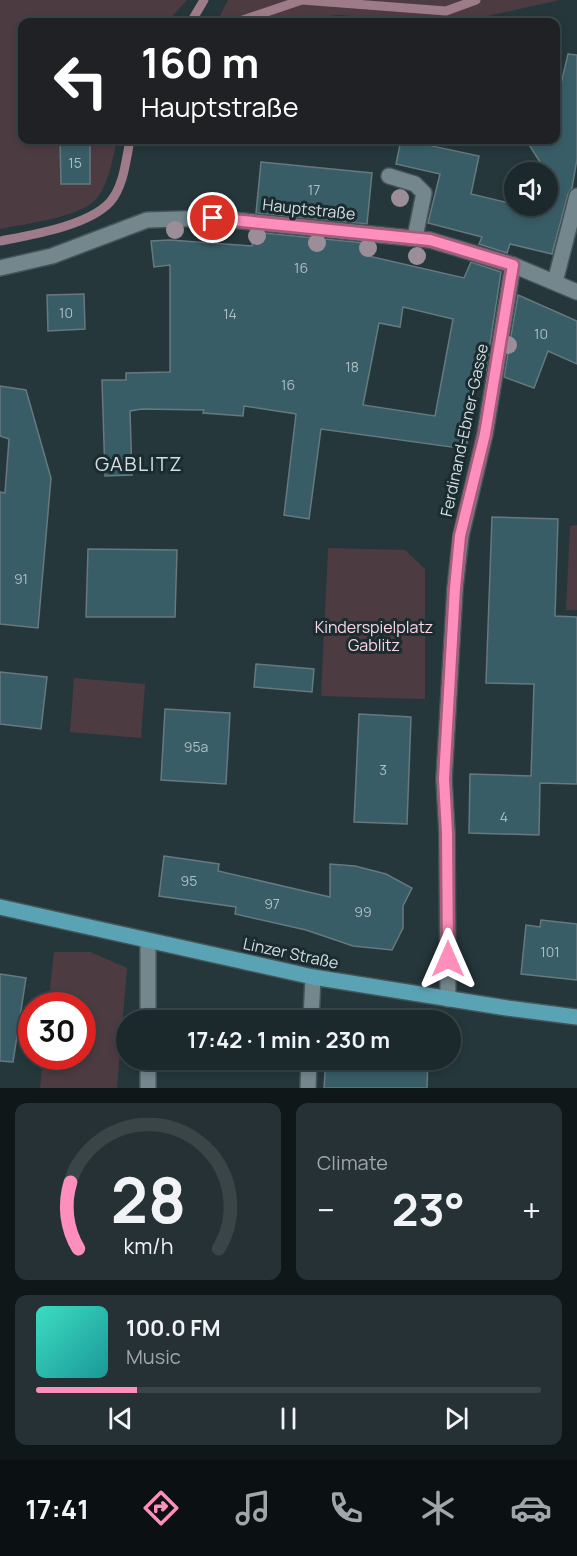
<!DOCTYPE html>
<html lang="en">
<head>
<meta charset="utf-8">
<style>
  body { margin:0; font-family:Manrope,sans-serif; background:#253134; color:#f1f3f6; height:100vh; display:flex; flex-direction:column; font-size:22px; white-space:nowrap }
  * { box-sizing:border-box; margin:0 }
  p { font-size:20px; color:#a0a6a9 }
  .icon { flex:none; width:33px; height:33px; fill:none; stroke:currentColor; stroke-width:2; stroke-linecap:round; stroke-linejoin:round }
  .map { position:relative; height:1088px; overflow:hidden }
  .side { display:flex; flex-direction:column; gap:15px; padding:15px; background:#0f1718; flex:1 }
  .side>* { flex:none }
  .hud { position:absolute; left:18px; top:18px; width:542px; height:126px; border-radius:12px; box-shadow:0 3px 9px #0003,0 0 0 2px #3a4548; background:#202124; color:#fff; overflow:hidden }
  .buttons { position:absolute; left:504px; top:162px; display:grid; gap:12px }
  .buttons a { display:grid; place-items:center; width:54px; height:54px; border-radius:50%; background:#1c292c; box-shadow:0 3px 9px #0003,0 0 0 2px #3a4548; font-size:30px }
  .speed { position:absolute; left:18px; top:992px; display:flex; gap:12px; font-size:30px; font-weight:700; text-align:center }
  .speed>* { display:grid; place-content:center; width:78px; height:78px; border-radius:50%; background:#1c292c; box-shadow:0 3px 9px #0003,0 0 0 2px #3a4548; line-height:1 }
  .speed .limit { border:9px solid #d22; background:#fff; color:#111 }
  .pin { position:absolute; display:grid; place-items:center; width:51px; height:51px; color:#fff; margin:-26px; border:3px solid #fff; border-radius:50%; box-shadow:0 2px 6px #0007 }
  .me { position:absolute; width:66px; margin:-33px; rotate:0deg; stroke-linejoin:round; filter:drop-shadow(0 0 4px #0008) }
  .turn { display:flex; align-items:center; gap:21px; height:126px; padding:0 24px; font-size:27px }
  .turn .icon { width:78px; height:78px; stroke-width:2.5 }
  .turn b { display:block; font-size:42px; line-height:51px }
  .big { font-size:45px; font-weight:700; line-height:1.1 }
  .side .widget { flex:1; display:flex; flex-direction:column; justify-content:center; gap:9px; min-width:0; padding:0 21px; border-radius:12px; background:#253134 }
  .side .dial { align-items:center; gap:0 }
  .dial svg { height:156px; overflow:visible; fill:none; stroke:#3a4548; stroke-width:7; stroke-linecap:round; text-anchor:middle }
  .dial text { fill:#f1f3f6; stroke:none }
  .song { display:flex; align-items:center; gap:18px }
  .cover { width:72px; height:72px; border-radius:9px; background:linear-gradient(135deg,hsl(170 70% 55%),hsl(180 70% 35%)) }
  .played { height:6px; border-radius:3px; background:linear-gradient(90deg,#fe8ebc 20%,#3a4548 20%) }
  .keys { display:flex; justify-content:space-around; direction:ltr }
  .heat { display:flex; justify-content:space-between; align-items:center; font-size:33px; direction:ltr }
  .side .tiles { flex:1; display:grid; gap:15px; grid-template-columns:1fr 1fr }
  .widget:last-child { grid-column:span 2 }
  .trip { position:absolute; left:116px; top:1010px; width:345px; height:60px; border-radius:30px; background:#1c292c; box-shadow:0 3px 9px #0003,0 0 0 2px #3a4548; font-weight:700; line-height:60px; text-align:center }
  .menu { display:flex; height:96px; justify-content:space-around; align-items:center; background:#0b1012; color:#a0a6a9 }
  .menu .icon { width:42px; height:42px }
  .menu .active { color:#fe8ebc }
  .menu b { font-size:27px; color:#f1f3f6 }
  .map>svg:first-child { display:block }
  .green { fill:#4d3b42 }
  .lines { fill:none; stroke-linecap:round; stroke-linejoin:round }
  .stream { stroke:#9d7b88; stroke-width:9 }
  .building { fill:#395d67; stroke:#65797e; stroke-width:1.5; fill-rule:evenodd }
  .service-casing { stroke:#455458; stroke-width:18 }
  .minor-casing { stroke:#455458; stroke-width:18 }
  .primary-casing { stroke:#455458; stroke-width:18 }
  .service { stroke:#74878d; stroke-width:15 }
  .minor { stroke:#74878d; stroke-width:15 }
  .primary { stroke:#5aa3b5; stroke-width:15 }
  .tree { fill:#9b8e98 }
  .route-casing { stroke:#a55c7a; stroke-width:15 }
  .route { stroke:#fe8ebc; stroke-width:10 }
  .labels { text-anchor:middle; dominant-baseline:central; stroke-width:6; stroke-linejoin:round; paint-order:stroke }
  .number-label { font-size:14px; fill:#aebec3 }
  .street-label { font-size:16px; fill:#d5dfe2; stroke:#1b2c31 }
  .park-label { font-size:16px; fill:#fcd6e4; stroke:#1b2c31 }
  .quarter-label { font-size:20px; letter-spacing:1.5px; fill:#d5dfe2; stroke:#1b2c31 }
</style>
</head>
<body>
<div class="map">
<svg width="577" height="1088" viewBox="0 0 577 1088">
  <rect width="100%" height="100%" fill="#25373b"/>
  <g class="green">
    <path d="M 0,0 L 187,0 L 167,22 L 22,22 L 22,140 L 117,140 C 113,158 110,177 100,194 C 86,218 26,223 0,229 Z"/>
    <path d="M 228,0 L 560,0 L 461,22 L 336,15 L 295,22 L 217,22 Z"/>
    <path d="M 577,525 L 577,610 L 566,610 L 570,526 Z"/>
    <path d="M 328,548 L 405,550 L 425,569 L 425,699 L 321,696 Z"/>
    <path d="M 74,678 L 145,684 L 141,738 L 70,732 Z"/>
    <path d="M 54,952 L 90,952 L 127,968 L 117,1088 L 40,1088 L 43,1056 L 82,1056 L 82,1005 L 48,1005 Z"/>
  </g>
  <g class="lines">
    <g class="stream">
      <path d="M 191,22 L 204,0"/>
      <path d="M 237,22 L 302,0 L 446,11 L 476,0"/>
      <path d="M 0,241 C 31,235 88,226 110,202 C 124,186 126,159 130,140"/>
    </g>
  </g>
  <g class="building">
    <path d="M 568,54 L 577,55 L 577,159 L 572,188 L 568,194 L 552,254 L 510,244 L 507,253 L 479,244 L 482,237 L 428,223 L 440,174 L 396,164 L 401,140 L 433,140 L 432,146 L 479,156 L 471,194 L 534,209 L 534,206 L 548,206 L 548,172 L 540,172 L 542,165 L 526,140 L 555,140 L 555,109 Z"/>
    <path d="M 60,140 L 90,140 L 90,184 L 61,184 Z"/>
    <path d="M 261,162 L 372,173 L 367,224 L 256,213 Z"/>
    <path d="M 254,232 L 365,243 L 364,255 L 464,278 L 471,262 L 501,272 L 486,370 L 479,367 L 466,449 L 321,429 L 309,519 L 284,515 L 296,414 L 244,406 L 243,416 L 203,413 L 204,410 L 142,409 L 130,411 L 132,475 L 105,476 L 102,380 L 126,380 L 126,373 L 170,372 L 170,265 L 154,267 L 151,241 L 170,240 L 252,246 ZM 403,307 L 453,319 L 435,416 L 363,405 L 379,323 L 400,327 Z"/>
    <path d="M 84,294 L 85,329 L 48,331 L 47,295 Z"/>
    <path d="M 518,295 L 577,321 L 577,364 L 548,351 L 534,388 L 504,377 Z"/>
    <path d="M 0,386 L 26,390 L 51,478 L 38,628 L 0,624 L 0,492 L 5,493 L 9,439 L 0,436 Z"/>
    <path d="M 492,517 L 558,519 L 555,616 L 577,617 L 577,784 L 540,783 L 539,835 L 469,833 L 470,774 L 531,776 L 534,684 L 486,683 Z"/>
    <path d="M 88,549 L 177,550 L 175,617 L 86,617 Z"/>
    <path d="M 256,664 L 314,669 L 312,692 L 254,687 Z"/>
    <path d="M 0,672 L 47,677 L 41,729 L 0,724 Z"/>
    <path d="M 165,709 L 230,713 L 226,784 L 161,780 Z"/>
    <path d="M 359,714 L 411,717 L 407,824 L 354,822 Z"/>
    <path d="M 164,856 L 219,864 L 218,871 L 330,897 L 330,864 L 355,866 L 386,874 L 412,888 L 403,906 L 403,928 L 392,950 L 353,946 L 306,930 L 235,914 L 236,907 L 159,896 Z"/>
    <path d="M 541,920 L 577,924 L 577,980 L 521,974 L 526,925 L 540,927 Z"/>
    <path d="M 0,974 L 26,978 L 13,1062 L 0,1061 Z"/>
    <path d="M 326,1059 L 428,1059 L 427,1088 L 324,1088 Z"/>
  </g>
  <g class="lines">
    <defs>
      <path id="service" d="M 389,176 L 415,184 L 424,193 L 415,237"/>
      <g id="minor">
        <path d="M 0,268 L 52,256 L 147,220 L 213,218 L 430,240 L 513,265 L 577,292"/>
        <path d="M 555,282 L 577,196"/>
        <path d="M 448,999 L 447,833 L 444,779 L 455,588 L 461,536 L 485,434 L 513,265"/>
        <path d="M 148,1020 L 148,941"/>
        <path d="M 311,1020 L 313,977"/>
        <path d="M 148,1088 L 148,1059"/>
        <path d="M 308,1088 L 309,1059"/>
      </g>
      <path id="primary" d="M 0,907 L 313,977 L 507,1008 L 577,1017"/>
    </defs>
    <use href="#service" class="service-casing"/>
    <use href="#minor" class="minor-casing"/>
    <use href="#primary" class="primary-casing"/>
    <use href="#service" class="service"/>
    <use href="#minor" class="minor"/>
    <use href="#primary" class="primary"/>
  </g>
  <g class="tree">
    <circle cx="400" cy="198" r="9"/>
    <circle cx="175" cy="230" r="9"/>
    <circle cx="257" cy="236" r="9"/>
    <circle cx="317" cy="243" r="9"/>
    <circle cx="368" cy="248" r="9"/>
    <circle cx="417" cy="256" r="9"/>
    <circle cx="508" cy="345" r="9"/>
  </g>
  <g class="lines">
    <defs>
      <path id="route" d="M 213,218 L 430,240 L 513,265 L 485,434 L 460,536 L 455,588 L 444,779 L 447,833 L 448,959"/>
    </defs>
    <use href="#route" class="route-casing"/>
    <use href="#route" class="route"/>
  </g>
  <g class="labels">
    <g class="number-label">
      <text x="75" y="162">15</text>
      <text x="314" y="189">17</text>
      <text x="301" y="267">16</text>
      <text x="66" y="312">10</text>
      <text x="230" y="313">14</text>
      <text x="541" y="333">10</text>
      <text x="352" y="366">18</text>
      <text x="288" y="384">16</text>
      <text x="21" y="578">91</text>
      <text x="196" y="746">95a</text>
      <text x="383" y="769">3</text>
      <text x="504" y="816">4</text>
      <text x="189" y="880">95</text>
      <text x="272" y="903">97</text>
      <text x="363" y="911">99</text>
      <text x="550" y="951">101</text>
    </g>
    <g class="street-label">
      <text transform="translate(309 209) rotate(6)">Hauptstraße</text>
      <text transform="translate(464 430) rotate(-78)">Ferdinand-Ebner-Gasse</text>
      <text transform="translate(291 953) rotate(12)">Linzer Straße</text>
    </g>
    <g class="park-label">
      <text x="374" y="627">Kinderspielplatz<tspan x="374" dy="18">Gablitz</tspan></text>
    </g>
    <g class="quarter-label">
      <text x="139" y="463">GABLITZ</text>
    </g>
  </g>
</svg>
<div class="buttons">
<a><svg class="icon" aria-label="sound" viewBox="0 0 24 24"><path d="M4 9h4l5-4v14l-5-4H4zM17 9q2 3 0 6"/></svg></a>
</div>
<div class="speed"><div class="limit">30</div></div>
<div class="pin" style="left:213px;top:218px;background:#d93025"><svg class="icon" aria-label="arrive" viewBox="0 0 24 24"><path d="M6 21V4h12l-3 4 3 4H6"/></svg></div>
<svg class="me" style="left:448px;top:959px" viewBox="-20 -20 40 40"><path d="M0-17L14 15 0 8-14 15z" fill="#fe8ebc" stroke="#fff" stroke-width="4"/></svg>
<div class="trip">17:42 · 1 min · 230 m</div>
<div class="hud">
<div class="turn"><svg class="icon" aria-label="left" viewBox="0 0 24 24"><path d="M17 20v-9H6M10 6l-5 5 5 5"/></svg><div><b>160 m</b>Hauptstraße</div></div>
</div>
</div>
<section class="side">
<div class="tiles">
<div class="widget dial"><svg viewBox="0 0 100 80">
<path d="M14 69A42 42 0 1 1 86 69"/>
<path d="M14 69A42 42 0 0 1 10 35" stroke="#fe8ebc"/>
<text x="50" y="56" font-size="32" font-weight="700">28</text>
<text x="50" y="72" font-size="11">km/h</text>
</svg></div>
<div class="widget"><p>Climate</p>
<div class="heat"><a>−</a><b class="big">23°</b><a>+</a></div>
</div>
<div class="widget">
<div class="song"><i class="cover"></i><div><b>100.0 FM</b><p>Music</p></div></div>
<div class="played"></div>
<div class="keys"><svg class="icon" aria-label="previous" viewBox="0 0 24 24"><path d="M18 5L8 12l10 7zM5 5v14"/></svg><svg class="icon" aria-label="pause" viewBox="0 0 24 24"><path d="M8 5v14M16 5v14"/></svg><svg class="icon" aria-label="next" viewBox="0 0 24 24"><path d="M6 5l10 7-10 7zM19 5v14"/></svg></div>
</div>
</div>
</section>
<nav class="menu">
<b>17:41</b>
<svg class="icon active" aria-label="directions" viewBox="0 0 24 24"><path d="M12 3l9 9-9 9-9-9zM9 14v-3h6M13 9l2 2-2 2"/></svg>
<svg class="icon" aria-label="music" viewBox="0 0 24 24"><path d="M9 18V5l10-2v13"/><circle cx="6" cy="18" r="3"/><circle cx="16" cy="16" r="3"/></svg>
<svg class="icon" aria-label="phone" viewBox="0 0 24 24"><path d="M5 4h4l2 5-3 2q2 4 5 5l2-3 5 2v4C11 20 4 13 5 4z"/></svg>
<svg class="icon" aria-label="climate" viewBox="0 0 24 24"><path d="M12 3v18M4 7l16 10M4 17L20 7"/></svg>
<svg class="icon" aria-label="car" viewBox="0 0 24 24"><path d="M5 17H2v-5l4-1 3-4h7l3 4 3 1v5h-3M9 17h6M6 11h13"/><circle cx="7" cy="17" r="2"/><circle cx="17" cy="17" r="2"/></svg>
</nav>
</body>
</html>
